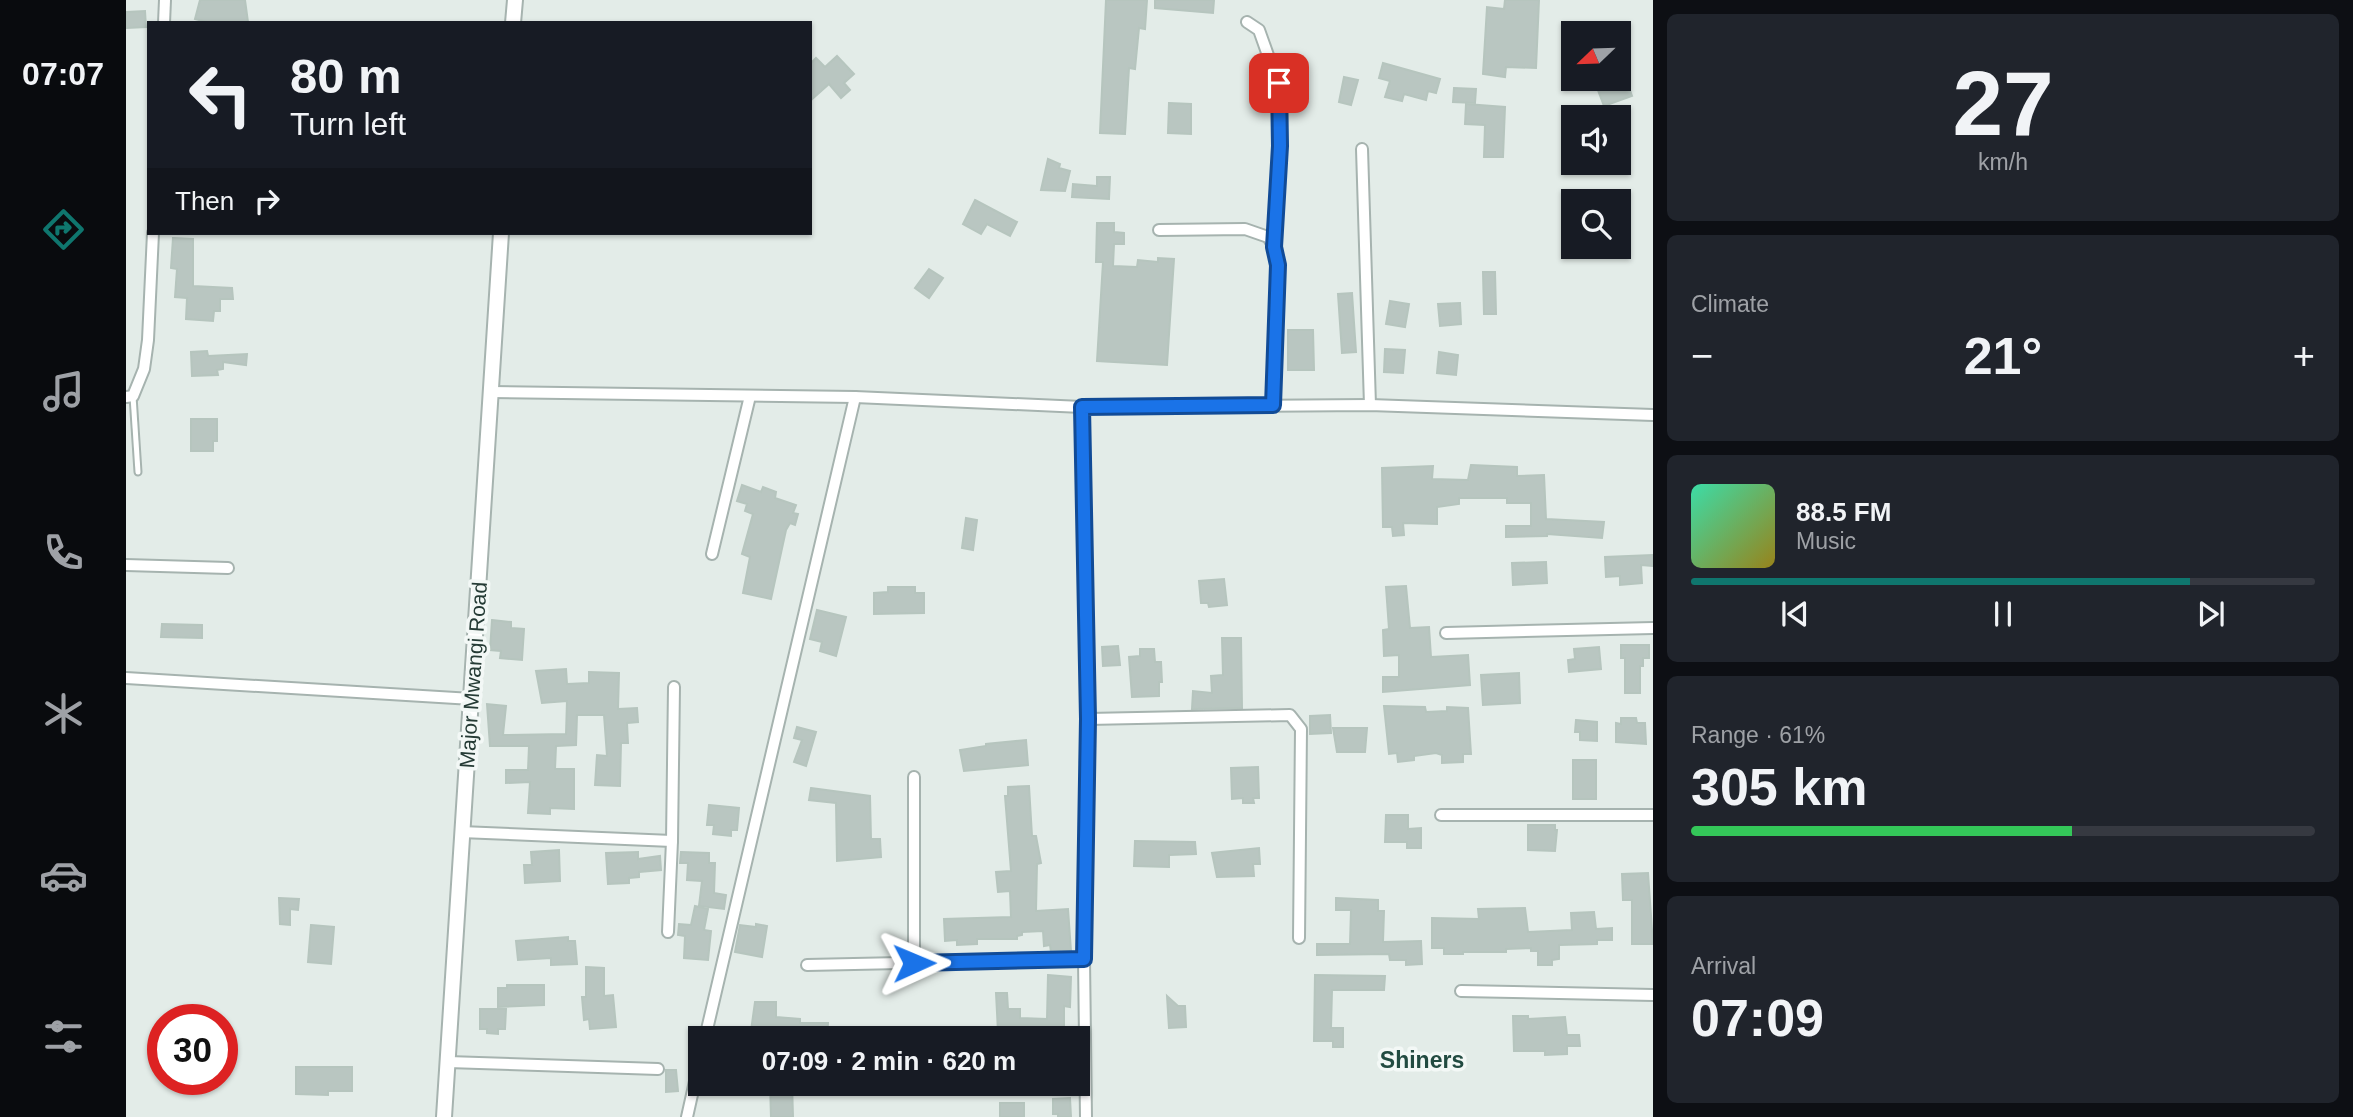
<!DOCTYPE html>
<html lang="en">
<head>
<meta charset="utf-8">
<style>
  body { margin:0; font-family:Helvetica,sans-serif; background:#20242c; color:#f1f3f6; height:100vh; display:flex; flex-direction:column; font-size:26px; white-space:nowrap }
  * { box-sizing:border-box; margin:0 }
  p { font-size:23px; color:#9ea1a6 }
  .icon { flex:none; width:38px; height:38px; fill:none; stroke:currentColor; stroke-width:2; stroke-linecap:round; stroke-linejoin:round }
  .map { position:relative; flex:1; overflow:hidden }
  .drawer { display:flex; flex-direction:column; gap:14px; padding:14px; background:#0d0f14; width:700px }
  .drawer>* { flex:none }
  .banner { position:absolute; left:21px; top:21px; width:665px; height:214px; border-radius:0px; box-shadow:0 2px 5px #0004; background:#171b24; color:#f1f3f6; overflow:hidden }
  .needle { width:46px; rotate:247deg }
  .tools { position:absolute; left:1435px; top:21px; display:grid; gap:14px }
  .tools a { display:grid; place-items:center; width:70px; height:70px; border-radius:0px; background:#171b24; box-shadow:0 2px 5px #0004; font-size:35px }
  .speed { position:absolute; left:21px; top:1004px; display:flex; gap:14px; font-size:35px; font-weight:700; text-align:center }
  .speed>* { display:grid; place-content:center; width:91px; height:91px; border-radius:50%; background:#171b24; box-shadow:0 2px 5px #0004; line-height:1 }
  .speed .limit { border:10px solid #d22; background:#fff; color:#111 }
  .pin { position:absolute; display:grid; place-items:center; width:60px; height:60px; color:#fff; margin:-30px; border-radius:14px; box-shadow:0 4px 10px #0006 }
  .me { position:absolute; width:77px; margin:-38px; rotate:89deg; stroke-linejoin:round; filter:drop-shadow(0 0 5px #0008) }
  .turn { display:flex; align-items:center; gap:24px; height:147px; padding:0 28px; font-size:32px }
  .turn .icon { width:91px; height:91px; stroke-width:2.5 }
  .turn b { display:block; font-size:49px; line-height:60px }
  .then { display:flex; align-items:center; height:66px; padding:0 28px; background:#0003; gap:14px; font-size:26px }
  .big { font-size:52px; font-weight:600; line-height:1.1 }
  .drawer .card { flex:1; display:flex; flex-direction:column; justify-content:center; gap:10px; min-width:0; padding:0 24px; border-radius:10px; background:#20242c }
  .drawer .dial { align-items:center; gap:0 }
  .dial b { font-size:91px; line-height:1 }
  .song { display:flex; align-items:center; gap:21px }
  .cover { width:84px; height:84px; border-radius:10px; background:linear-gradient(135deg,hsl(160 70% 55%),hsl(50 70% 35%)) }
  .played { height:7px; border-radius:4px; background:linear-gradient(90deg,#0f766e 80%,#363941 80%) }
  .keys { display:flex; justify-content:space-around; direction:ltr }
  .heat { display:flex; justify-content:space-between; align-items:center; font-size:38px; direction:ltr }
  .charge { height:10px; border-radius:5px; background:linear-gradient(90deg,#34c759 61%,#363941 0) }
  .trip { position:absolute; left:562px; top:1026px; width:402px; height:70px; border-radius:0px; background:#171b24; box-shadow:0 2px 5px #0004; font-weight:600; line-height:70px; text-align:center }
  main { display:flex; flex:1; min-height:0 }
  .dock { display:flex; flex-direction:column; width:126px; justify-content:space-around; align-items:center; background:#090b0e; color:#9ea1a6 }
  .dock .icon { width:49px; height:49px }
  .dock .active { color:#0f766e }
  .dock b { font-size:32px; color:#f1f3f6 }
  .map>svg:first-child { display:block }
  .building { fill:#b9c6c1; stroke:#b6c5be; stroke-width:2 }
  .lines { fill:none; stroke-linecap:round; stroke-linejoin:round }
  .service-casing { stroke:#a6b3af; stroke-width:9 }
  .minor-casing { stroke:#a6b3af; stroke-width:14 }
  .tertiary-casing { stroke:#a6b3af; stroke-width:18 }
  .service { stroke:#fff; stroke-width:5 }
  .minor { stroke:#fff; stroke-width:10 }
  .tertiary { stroke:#fff; stroke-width:14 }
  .route-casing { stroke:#114b97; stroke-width:18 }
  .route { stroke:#1a73e8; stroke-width:12 }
  .labels { text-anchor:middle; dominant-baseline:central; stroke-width:7; stroke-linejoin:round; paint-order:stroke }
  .street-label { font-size:21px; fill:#253b35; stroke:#f3f8f6 }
  .neighbourhood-label { font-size:23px; font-weight:bold; fill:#224b41; stroke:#f3f8f6 }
</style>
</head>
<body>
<main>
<nav class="dock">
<b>07:07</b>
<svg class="icon active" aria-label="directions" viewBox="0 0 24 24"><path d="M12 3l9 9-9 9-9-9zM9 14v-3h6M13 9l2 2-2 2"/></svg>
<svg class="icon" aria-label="music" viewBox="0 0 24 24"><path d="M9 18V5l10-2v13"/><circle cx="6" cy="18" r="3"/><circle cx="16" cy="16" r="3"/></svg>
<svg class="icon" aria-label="phone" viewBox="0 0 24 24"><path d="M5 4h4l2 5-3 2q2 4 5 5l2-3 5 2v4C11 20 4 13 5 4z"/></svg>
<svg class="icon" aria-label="climate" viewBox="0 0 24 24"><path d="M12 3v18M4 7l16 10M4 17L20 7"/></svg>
<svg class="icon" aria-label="car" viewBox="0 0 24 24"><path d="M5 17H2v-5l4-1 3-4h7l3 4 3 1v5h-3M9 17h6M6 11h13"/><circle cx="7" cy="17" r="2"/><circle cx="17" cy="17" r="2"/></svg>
<svg class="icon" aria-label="filters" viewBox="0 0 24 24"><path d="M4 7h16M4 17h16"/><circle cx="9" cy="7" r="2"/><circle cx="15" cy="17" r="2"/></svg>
</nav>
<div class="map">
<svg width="1527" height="1117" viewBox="0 0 1527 1117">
  <rect width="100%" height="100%" fill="#e3ece8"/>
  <g class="building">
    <path d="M 74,0 L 119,0 L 122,22 L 85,23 L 69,19 Z"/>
    <path d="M 980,0 L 1021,0 L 1019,29 L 1013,28 L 1009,69 L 1003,68 L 999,134 L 974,133 Z"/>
    <path d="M 1029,0 L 1088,0 L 1087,13 L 1029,8 Z"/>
    <path d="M 1379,0 L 1413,0 L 1410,68 L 1380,67 L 1379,77 L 1357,74 L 1361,7 L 1378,9 Z"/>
    <path d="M 19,11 L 20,27 L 0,28 L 0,12 Z"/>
    <path d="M 711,56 L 728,74 L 718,83 L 724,90 L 715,98 L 703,84 L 684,101 L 684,64 L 690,58 L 699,67 Z"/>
    <path d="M 1257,63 L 1314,79 L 1310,93 L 1302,91 L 1300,100 L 1278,94 L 1276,101 L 1259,97 L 1264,81 L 1253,78 Z"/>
    <path d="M 1498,74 L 1506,96 L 1478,106 L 1470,85 L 1493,79 Z"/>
    <path d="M 1218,77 L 1232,80 L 1225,105 L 1213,102 Z"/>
    <path d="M 1328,88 L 1350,89 L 1349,103 L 1327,102 Z"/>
    <path d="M 1043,103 L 1065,104 L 1065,134 L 1042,133 Z"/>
    <path d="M 1340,104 L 1379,107 L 1377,157 L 1358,157 L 1359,125 L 1339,124 Z"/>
    <path d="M 922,159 L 934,164 L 933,168 L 944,171 L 939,191 L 915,190 Z"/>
    <path d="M 971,177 L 984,177 L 983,199 L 946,197 L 947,184 L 971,186 Z"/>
    <path d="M 849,200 L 891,222 L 884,236 L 861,224 L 855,234 L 837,224 Z"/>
    <path d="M 971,223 L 988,223 L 988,232 L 998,233 L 998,244 L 988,244 L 987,266 L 1011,267 L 1012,260 L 1032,262 L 1032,258 L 1048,259 L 1041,365 L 971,361 L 977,262 L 970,262 Z"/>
    <path d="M 47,238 L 67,239 L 67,286 L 106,288 L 107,299 L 94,299 L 94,311 L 88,311 L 87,321 L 60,319 L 61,298 L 49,297 L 51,269 L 45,268 Z"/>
    <path d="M 803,269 L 817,278 L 803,298 L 789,288 Z"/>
    <path d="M 1357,272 L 1369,272 L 1370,314 L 1358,314 Z"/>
    <path d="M 1226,293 L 1230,352 L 1216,353 L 1212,294 Z"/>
    <path d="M 1264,301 L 1283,304 L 1279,327 L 1260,324 Z"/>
    <path d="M 1334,303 L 1335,324 L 1314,326 L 1312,304 Z"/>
    <path d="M 1162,330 L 1187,330 L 1188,370 L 1162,370 Z"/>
    <path d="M 1259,349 L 1279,350 L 1277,373 L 1258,372 Z"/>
    <path d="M 81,351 L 82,356 L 121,354 L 120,365 L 97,362 L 97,369 L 91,370 L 92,375 L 66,376 L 65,352 Z"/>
    <path d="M 1313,352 L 1332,355 L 1330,375 L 1311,373 Z"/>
    <path d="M 65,419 L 91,419 L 91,441 L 87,441 L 87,451 L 65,451 Z"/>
    <path d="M 1345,465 L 1391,467 L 1391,476 L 1418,475 L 1420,519 L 1478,522 L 1476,538 L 1421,534 L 1421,536 L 1380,537 L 1380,526 L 1405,526 L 1405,503 L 1381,503 L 1381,498 L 1333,498 L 1333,504 L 1311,507 L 1311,524 L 1277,523 L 1278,535 L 1267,536 L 1266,527 L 1257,527 L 1256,468 L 1307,466 L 1306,479 L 1342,480 Z"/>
    <path d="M 616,485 L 635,492 L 637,487 L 650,492 L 649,498 L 670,505 L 667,513 L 672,514 L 669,525 L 664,523 L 660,530 L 645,599 L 617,593 L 624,557 L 616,554 L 627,514 L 619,511 L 621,504 L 611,501 Z"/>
    <path d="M 840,518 L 851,520 L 847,550 L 836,548 Z"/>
    <path d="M 1527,555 L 1527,566 L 1515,565 L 1516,583 L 1494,585 L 1494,576 L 1480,577 L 1479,557 Z"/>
    <path d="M 1420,562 L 1421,583 L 1387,585 L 1386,563 Z"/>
    <path d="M 1098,579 L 1101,605 L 1083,607 L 1082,603 L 1075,603 L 1073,581 Z"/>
    <path d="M 1280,586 L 1284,628 L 1303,627 L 1305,657 L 1342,655 L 1344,685 L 1257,692 L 1257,677 L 1273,677 L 1273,655 L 1258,656 L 1257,630 L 1263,629 L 1260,587 Z"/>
    <path d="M 762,587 L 789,587 L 789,593 L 798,593 L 798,613 L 748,614 L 748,593 L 762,592 Z"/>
    <path d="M 691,610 L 720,617 L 710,656 L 694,651 L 696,642 L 684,639 Z"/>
    <path d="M 366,620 L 385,622 L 385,628 L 398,629 L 396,660 L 374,658 L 375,651 L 364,650 Z"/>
    <path d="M 36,624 L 76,625 L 76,638 L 35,637 Z"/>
    <path d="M 1096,638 L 1115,638 L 1116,708 L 1066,709 L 1067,691 L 1086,693 L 1085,676 L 1097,675 Z"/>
    <path d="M 1495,645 L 1523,645 L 1523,658 L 1517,658 L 1517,666 L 1514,666 L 1514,693 L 1499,693 L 1499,658 L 1495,658 Z"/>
    <path d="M 992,646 L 994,665 L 977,666 L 976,647 Z"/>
    <path d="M 1473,647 L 1475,669 L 1443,672 L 1442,660 L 1449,659 L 1448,649 Z"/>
    <path d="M 1014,649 L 1028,649 L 1029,662 L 1035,662 L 1036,682 L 1033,682 L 1033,696 L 1006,697 L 1003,657 L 1014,656 Z"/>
    <path d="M 440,669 L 441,684 L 463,683 L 463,672 L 493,673 L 492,709 L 511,708 L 512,722 L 501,723 L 502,743 L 495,743 L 494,786 L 469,785 L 471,755 L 481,756 L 478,715 L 451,715 L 450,745 L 430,746 L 429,769 L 448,769 L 448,809 L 424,808 L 424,814 L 402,813 L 404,782 L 380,783 L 380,770 L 402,770 L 403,746 L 364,746 L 361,704 L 380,706 L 377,735 L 440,734 L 441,701 L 416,703 L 410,671 Z"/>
    <path d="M 1393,673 L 1394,703 L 1357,705 L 1355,675 Z"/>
    <path d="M 1258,706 L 1299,707 L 1300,712 L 1321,711 L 1321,707 L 1342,708 L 1345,754 L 1337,754 L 1337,762 L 1316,763 L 1316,755 L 1310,753 L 1288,756 L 1288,760 L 1272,762 L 1271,753 L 1263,754 Z"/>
    <path d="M 1204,715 L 1205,733 L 1184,734 L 1184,716 Z"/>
    <path d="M 1495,718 L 1510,718 L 1511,723 L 1519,723 L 1520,744 L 1490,742 L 1490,723 L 1495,724 Z"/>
    <path d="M 1450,720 L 1471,722 L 1471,741 L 1454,740 L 1454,732 L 1449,732 Z"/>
    <path d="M 671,727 L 690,732 L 680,766 L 668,762 L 676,740 L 668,738 Z"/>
    <path d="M 1207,728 L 1241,728 L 1239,752 L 1211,752 Z"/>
    <path d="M 900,740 L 902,765 L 838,771 L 834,750 L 860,746 L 860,744 Z"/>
    <rect x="1447" y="760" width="23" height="39"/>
    <path d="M 1132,767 L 1133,798 L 1127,798 L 1128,803 L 1117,803 L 1117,798 L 1106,799 L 1105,768 Z"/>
    <path d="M 903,786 L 906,836 L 910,836 L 915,863 L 911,864 L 910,911 L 942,909 L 945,951 L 925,952 L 924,945 L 918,946 L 917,931 L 896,932 L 896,935 L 891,936 L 891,939 L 851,939 L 851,944 L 831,945 L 831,940 L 819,941 L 818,919 L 885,917 L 884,891 L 872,892 L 870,872 L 885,871 L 879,796 L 882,796 L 882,787 Z"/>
    <path d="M 685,788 L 744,796 L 745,839 L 754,839 L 755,857 L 711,861 L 710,803 L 683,800 Z"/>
    <path d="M 583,805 L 613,808 L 611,830 L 605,830 L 605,836 L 587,834 L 588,825 L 581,825 Z"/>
    <path d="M 1260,815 L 1282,815 L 1282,829 L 1295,828 L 1295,848 L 1281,848 L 1281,842 L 1259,842 Z"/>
    <path d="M 1402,825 L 1429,825 L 1429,830 L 1431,830 L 1429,851 L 1402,850 Z"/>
    <path d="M 1009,841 L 1069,842 L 1070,854 L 1043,855 L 1043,867 L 1008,866 Z"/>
    <path d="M 1133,848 L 1134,864 L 1127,864 L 1128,876 L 1091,877 L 1086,853 Z"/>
    <path d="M 433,850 L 434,881 L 399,883 L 398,865 L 406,865 L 405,852 Z"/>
    <path d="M 512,852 L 512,859 L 534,856 L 535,870 L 513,872 L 513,877 L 503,878 L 503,883 L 482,884 L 480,853 Z"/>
    <path d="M 555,852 L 583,853 L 583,863 L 589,863 L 588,893 L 600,895 L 598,909 L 573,906 L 576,881 L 561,880 L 562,863 L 554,863 Z"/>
    <path d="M 1522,873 L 1527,944 L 1506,944 L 1506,900 L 1497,900 L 1496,874 Z"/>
    <path d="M 153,898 L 173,899 L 172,910 L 164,909 L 164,925 L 154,924 Z"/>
    <path d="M 1210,898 L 1252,900 L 1252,911 L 1258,911 L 1257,942 L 1295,941 L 1296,964 L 1280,965 L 1280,960 L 1264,960 L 1263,954 L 1191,955 L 1191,944 L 1224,944 L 1225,910 L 1210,910 Z"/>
    <path d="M 569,906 L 582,909 L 578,930 L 585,931 L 582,960 L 558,958 L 559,936 L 552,935 L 553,924 L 565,925 Z"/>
    <path d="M 1399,908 L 1402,932 L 1446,930 L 1445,913 L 1468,912 L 1470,929 L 1486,928 L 1486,940 L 1471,940 L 1471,944 L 1433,945 L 1433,959 L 1426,960 L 1426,965 L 1412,965 L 1412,951 L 1405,951 L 1405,948 L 1380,949 L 1380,952 L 1337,952 L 1337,954 L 1318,954 L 1318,948 L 1306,948 L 1306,918 L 1353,919 L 1352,909 Z"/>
    <path d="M 630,924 L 641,926 L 636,957 L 609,952 L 614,925 L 630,927 Z"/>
    <path d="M 185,925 L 208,927 L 205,964 L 182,962 Z"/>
    <path d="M 442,937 L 442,941 L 449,941 L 451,964 L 425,965 L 425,958 L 392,960 L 390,941 Z"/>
    <path d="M 460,967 L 478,968 L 478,996 L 487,995 L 490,1027 L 464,1029 L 463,1019 L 458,1020 L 456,997 L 460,997 Z"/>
    <path d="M 922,975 L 945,977 L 944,1007 L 938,1006 L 938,1038 L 877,1038 L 878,1032 L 872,1032 L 870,993 L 881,993 L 882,1009 L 894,1009 L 894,1018 L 921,1019 Z"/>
    <path d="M 1189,975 L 1259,976 L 1258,990 L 1206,990 L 1205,1028 L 1217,1028 L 1217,1047 L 1207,1047 L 1207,1041 L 1188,1041 Z"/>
    <path d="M 381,985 L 418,985 L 418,1005 L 372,1007 L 372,988 L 381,988 Z"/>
    <path d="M 1041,996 L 1052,1006 L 1059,1006 L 1060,1027 L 1043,1028 Z"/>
    <path d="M 629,1002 L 650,1002 L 650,1017 L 674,1019 L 674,1023 L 702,1023 L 701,1038 L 624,1038 Z"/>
    <path d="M 354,1009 L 380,1009 L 379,1029 L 372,1029 L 372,1034 L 361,1033 L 361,1029 L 354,1029 Z"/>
    <path d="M 1387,1016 L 1402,1016 L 1402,1019 L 1439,1017 L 1441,1035 L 1453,1035 L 1454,1046 L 1441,1046 L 1441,1054 L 1419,1055 L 1419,1051 L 1388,1051 Z"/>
    <path d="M 170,1067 L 226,1067 L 226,1091 L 202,1091 L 202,1095 L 170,1094 Z"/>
    <path d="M 540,1070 L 550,1070 L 552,1091 L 540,1092 Z"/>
    <path d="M 644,1083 L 666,1083 L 667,1117 L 645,1117 Z"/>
    <path d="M 944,1098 L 945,1117 L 932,1117 L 932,1114 L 927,1114 L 927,1099 Z"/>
    <rect x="874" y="1103" width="24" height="14"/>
  </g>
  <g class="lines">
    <defs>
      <path id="service" d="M 7,396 L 12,472"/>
      <g id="minor">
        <path d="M 1121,22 L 1133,30 L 1154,89 L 1154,146 L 1148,247"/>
        <path d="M 38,23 L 39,0"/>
        <path d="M 1236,149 L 1244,405"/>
        <path d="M 1033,230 L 1119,229 L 1142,237 L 1148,247 L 1152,265 L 1147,405"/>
        <path d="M 365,392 L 729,397 L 956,407 L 1244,405 L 1527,415"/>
        <path d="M 0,397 L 7,396 L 18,369 L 22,340 L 27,233"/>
        <path d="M 956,407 L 962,719 L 958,959 L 960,1117"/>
        <path d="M 586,554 L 624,396"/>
        <path d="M 0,565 L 102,568"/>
        <path d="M 1320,633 L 1527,628"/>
        <path d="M 0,678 L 346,699"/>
        <path d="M 962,719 L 1164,715 L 1175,729 L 1173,938"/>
        <path d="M 788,777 L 788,963"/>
        <path d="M 1315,815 L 1527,815"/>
        <path d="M 335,832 L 546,841"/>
        <path d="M 542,932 L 546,841 L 548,687"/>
        <path d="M 681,965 L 958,959"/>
        <path d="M 1335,991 L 1527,995"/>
        <path d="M 579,1038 L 729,397"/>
        <path d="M 322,1062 L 532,1069"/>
        <path d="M 561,1117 L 574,1059"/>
      </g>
      <g id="tertiary">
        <path d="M 387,23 L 389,0"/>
        <path d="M 318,1117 L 375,233"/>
      </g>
    </defs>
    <use href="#service" class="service-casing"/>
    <use href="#minor" class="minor-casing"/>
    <use href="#tertiary" class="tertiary-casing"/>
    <use href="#service" class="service"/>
    <use href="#minor" class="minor"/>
    <use href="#tertiary" class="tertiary"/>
  </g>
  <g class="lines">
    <defs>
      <path id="route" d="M 788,963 L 958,959 L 962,719 L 956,407 L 1147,405 L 1152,265 L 1148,247 L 1154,146 L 1153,83"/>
    </defs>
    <use href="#route" class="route-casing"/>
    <use href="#route" class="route"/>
  </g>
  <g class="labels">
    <g class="street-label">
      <text transform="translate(347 675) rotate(-86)">Major Mwangi Road</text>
    </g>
    <g class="neighbourhood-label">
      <text x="1296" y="1060">Shiners</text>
    </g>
  </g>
</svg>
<div class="tools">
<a><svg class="needle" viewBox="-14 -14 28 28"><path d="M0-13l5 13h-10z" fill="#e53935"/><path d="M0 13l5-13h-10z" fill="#9ea1a6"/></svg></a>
<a><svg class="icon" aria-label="sound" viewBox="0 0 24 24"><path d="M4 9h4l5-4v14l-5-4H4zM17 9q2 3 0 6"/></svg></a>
<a><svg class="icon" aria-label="search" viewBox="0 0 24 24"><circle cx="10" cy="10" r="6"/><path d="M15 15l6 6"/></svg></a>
</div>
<div class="speed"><div class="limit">30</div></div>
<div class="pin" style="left:1153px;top:83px;background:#d93025"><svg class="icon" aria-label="arrive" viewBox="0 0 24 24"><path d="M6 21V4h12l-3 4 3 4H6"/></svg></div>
<svg class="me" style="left:788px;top:963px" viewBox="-20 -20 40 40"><path d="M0-17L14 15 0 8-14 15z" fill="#1a73e8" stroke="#fff" stroke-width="4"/></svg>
<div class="trip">07:09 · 2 min · 620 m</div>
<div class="banner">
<div class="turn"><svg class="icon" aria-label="left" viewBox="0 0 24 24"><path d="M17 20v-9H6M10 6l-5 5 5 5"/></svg><div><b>80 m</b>Turn left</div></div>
<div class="then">Then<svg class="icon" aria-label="right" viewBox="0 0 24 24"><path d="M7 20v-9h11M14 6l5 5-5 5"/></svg></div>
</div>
</div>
<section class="drawer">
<div class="card dial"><b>27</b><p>km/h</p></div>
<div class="card"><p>Climate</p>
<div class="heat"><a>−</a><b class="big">21°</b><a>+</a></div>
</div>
<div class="card">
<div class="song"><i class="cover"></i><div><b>88.5 FM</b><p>Music</p></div></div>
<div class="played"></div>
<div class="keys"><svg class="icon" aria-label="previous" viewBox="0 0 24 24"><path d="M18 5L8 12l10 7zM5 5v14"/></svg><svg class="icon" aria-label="pause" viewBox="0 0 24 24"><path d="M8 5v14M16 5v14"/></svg><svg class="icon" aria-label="next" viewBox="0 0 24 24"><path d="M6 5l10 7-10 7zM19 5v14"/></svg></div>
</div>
<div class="card"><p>Range · 61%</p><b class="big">305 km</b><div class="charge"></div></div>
<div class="card"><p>Arrival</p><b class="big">07:09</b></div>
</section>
</main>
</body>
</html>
